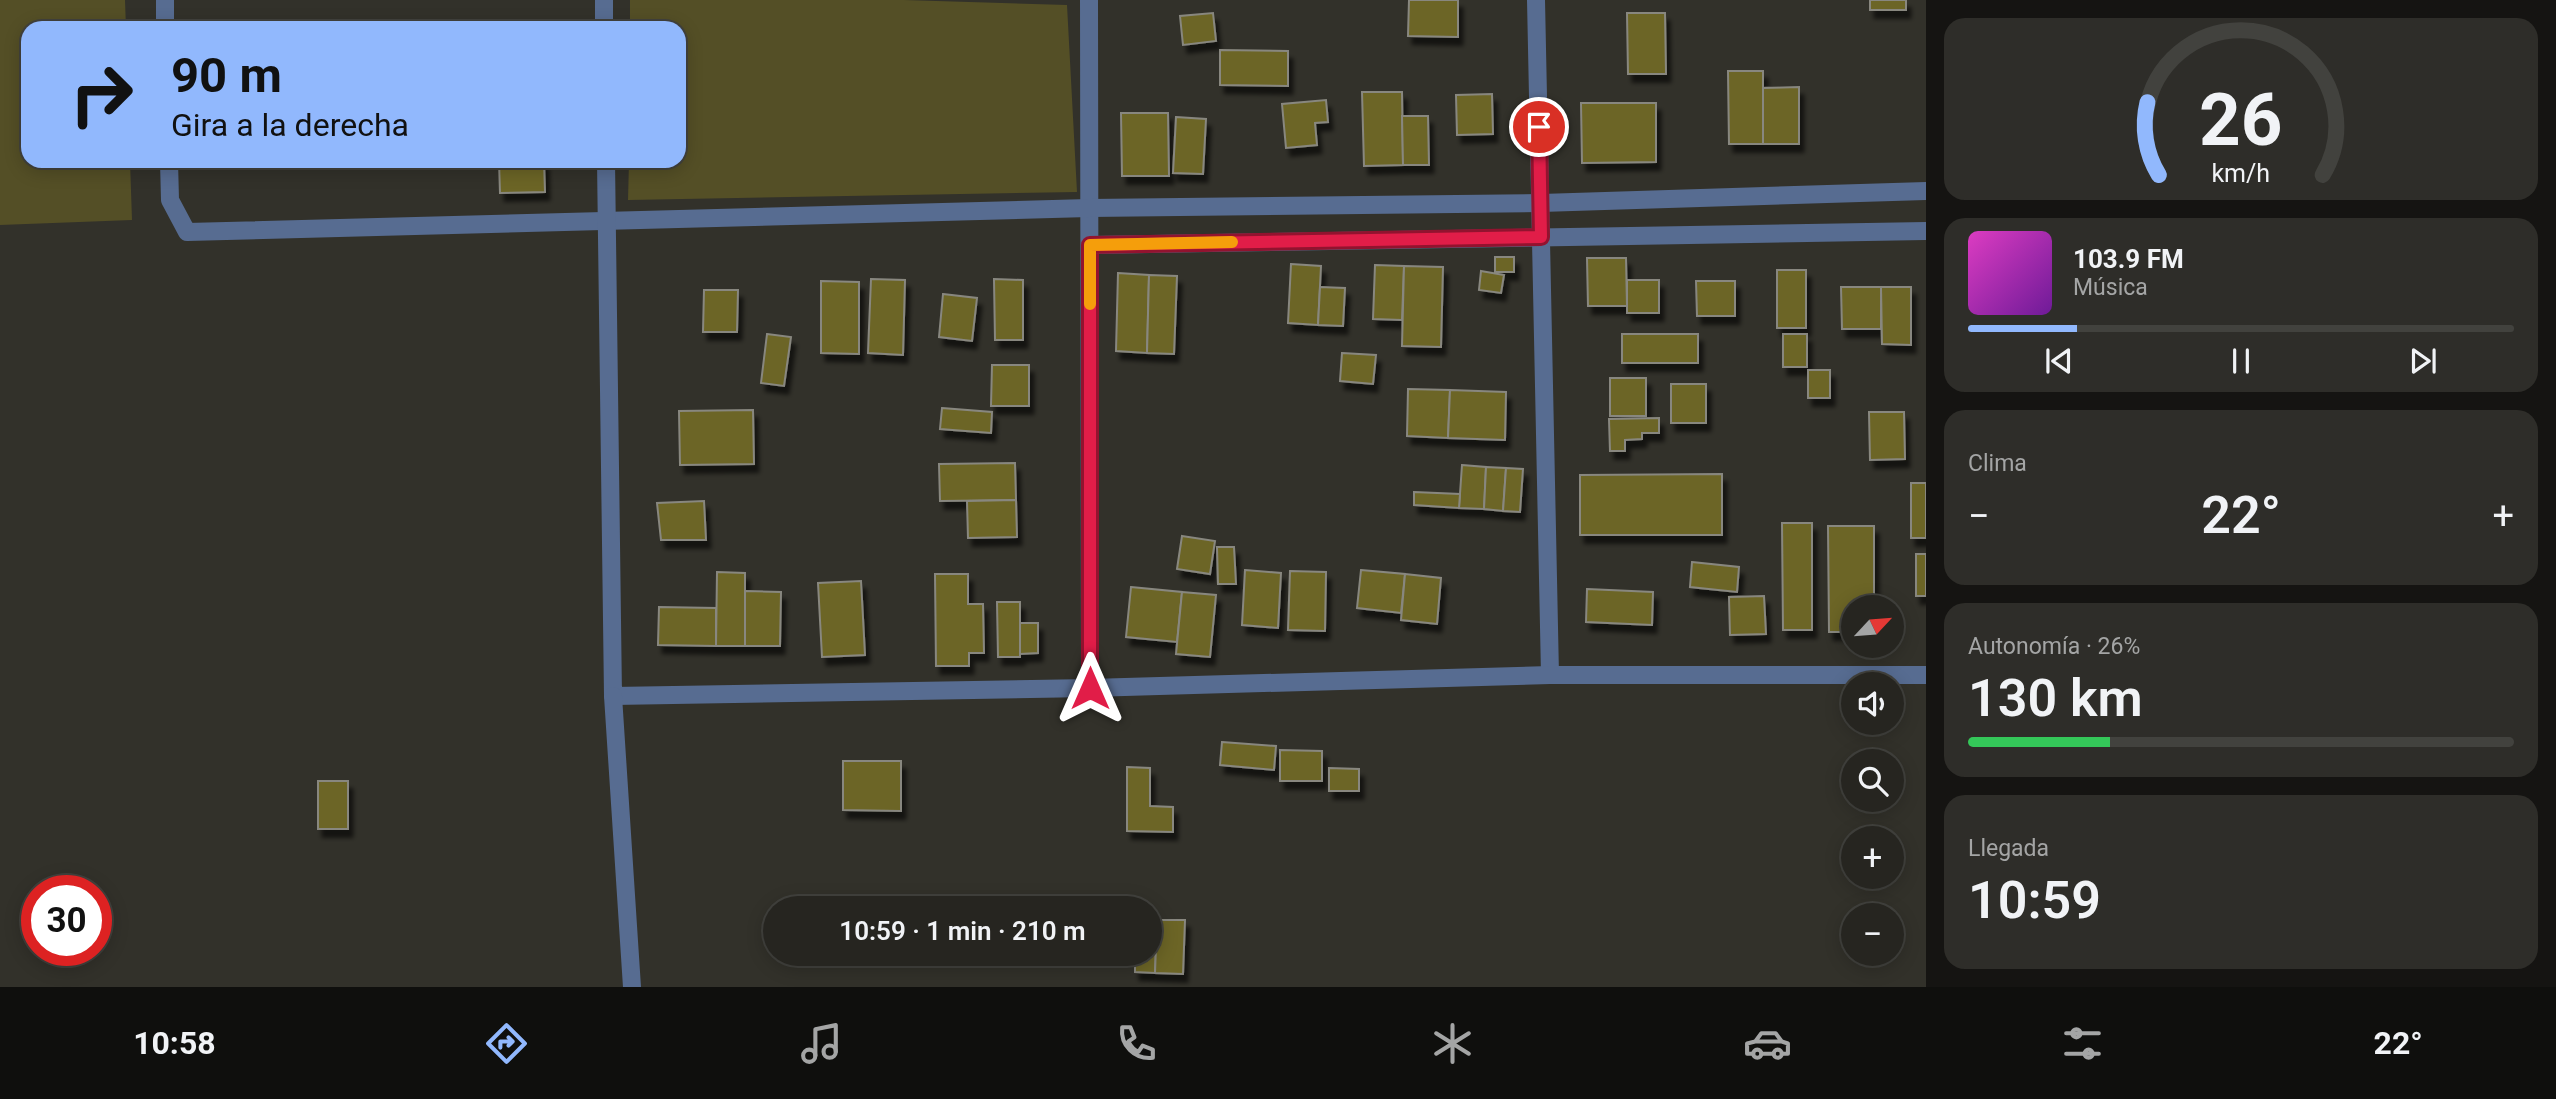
<!DOCTYPE html>
<html lang="es">
<head>
<meta charset="utf-8">
<style>
  body { margin:0; font-family:Roboto,sans-serif; background:#2e2d29; color:#f1f3f6; height:100vh; display:flex; flex-direction:column; font-size:26px; white-space:nowrap }
  * { box-sizing:border-box; margin:0 }
  p { font-size:23px; color:#a4a5a5 }
  .icon { flex:none; width:38px; height:38px; fill:none; stroke:currentColor; stroke-width:2; stroke-linecap:round; stroke-linejoin:round }
  .map { position:relative; flex:1; overflow:hidden }
  .details { display:flex; flex-direction:column; gap:18px; padding:18px; background:#151412; width:630px }
  .details>* { flex:none }
  .banner { position:absolute; left:21px; top:21px; width:665px; height:147px; border-radius:21px; box-shadow:0 4px 18px #0003,0 0 0 2px #42423e; background:#91b8fd; color:#111; overflow:hidden }
  .needle { width:46px; rotate:64deg }
  .tools { position:absolute; left:1841px; top:595px; display:grid; gap:14px }
  .tools a { display:grid; place-items:center; width:63px; height:63px; border-radius:50%; background:#262520; box-shadow:0 4px 18px #0003,0 0 0 2px #42423e; font-size:35px }
  .speed { position:absolute; left:21px; top:875px; display:flex; gap:14px; font-size:35px; font-weight:700; text-align:center }
  .speed>* { display:grid; place-content:center; width:91px; height:91px; border-radius:50%; background:#262520; box-shadow:0 4px 18px #0003,0 0 0 2px #42423e; line-height:1 }
  .speed .limit { border:10px solid #d22; background:#fff; color:#111 }
  .pin { position:absolute; display:grid; place-items:center; width:60px; height:60px; color:#fff; margin:-30px; border:4px solid #fff; border-radius:50%; box-shadow:0 2px 7px #0007 }
  .me { position:absolute; width:77px; margin:-38px; rotate:0deg; stroke-linejoin:round; filter:drop-shadow(0 0 5px #0008) }
  .turn { display:flex; align-items:center; gap:24px; height:147px; padding:0 35px; font-size:32px }
  .turn .icon { width:91px; height:91px; stroke-width:2.5 }
  .turn b { display:block; font-size:49px; line-height:60px }
  .big { font-size:52px; font-weight:600; line-height:1.1 }
  .details .widget { flex:1; display:flex; flex-direction:column; justify-content:center; gap:10px; min-width:0; padding:0 24px; border-radius:21px; background:#2e2d29 }
  .details .dial { align-items:center; gap:0 }
  .dial svg { height:182px; overflow:visible; fill:none; stroke:#42423e; stroke-width:7; stroke-linecap:round; text-anchor:middle }
  .dial text { fill:#f1f3f6; stroke:none }
  .song { display:flex; align-items:center; gap:21px }
  .cover { width:84px; height:84px; border-radius:10px; background:linear-gradient(135deg,hsl(310 70% 55%),hsl(280 70% 35%)) }
  .played { height:7px; border-radius:4px; background:linear-gradient(90deg,#91b8fd 20%,#42423e 20%) }
  .keys { display:flex; justify-content:space-around; direction:ltr }
  .heat { display:flex; justify-content:space-between; align-items:center; font-size:38px; direction:ltr }
  .charge { height:10px; border-radius:5px; background:linear-gradient(90deg,#34c759 26%,#42423e 0) }
  .trip { position:absolute; left:763px; top:896px; width:399px; height:70px; border-radius:35px; background:#262520; box-shadow:0 4px 18px #0003,0 0 0 2px #42423e; font-weight:600; line-height:70px; text-align:center }
  .menu { display:flex; height:112px; justify-content:space-around; align-items:center; background:#0f0f0d; color:#a4a5a5 }
  .menu .icon { width:49px; height:49px }
  .menu .on { color:#91b8fd }
  .menu b { font-size:32px; color:#f1f3f6 }
  main { display:flex; flex:1; min-height:0 }
  .map>svg:first-child { display:block }
  .green { fill:#544f26 }
  .building { fill:#6c6525; stroke:#88877f; stroke-width:2; filter:url(#shadow) }
  .lines { fill:none; stroke-linecap:round; stroke-linejoin:round }
  .minor { stroke:#576c91; stroke-width:18 }
  .route-casing { stroke:#92132f; stroke-width:18 }
  .route { stroke:#e11d48; stroke-width:12 }
  .slow { stroke:#f59e0b; stroke-width:12 }
</style>
</head>
<body>
<main>
<div class="map">
<svg width="1926" height="987" viewBox="0 0 1926 987">
  <defs>
    <filter id="shadow"><feDropShadow dx="4.5" dy="8" stdDeviation="2" flood-color="#0009"/></filter>
  </defs>
  <rect width="100%" height="100%" fill="#32312a"/>
  <g class="green">
    <path d="M 0,0 L 125,0 L 126,28 L 28,28 L 28,161 L 130,161 L 132,220 L 0,225 Z"/>
    <path d="M 630,0 L 904,0 L 1067,5 L 1077,192 L 628,200 L 629,161 L 679,161 L 679,28 L 630,28 Z"/>
  </g>
  <g class="building">
    <path d="M 1409,0 L 1458,0 L 1458,37 L 1408,36 Z"/>
    <rect x="1870" y="0" width="36" height="10"/>
    <path d="M 1213,13 L 1216,41 L 1183,45 L 1180,16 Z"/>
    <path d="M 1627,13 L 1665,13 L 1666,74 L 1628,74 Z"/>
    <path d="M 541,25 L 541,28 L 496,28 L 496,26 Z"/>
    <path d="M 1220,50 L 1288,51 L 1288,86 L 1220,85 Z"/>
    <path d="M 1728,71 L 1763,71 L 1763,144 L 1729,144 Z"/>
    <path d="M 1799,87 L 1799,144 L 1763,144 L 1763,88 Z"/>
    <path d="M 1362,92 L 1402,92 L 1403,165 L 1364,166 Z"/>
    <path d="M 1492,94 L 1493,134 L 1457,135 L 1456,95 Z"/>
    <path d="M 1326,100 L 1328,122 L 1315,123 L 1317,145 L 1286,148 L 1282,104 Z"/>
    <path d="M 1581,103 L 1656,103 L 1656,162 L 1582,163 Z"/>
    <path d="M 1121,113 L 1168,113 L 1169,176 L 1122,176 Z"/>
    <path d="M 1402,116 L 1428,116 L 1429,165 L 1403,165 Z"/>
    <path d="M 1176,117 L 1206,119 L 1203,174 L 1173,173 Z"/>
    <path d="M 499,161 L 544,161 L 545,192 L 500,193 Z"/>
    <rect x="1495" y="257" width="19" height="15"/>
    <path d="M 1587,258 L 1626,258 L 1627,306 L 1588,306 Z"/>
    <path d="M 1291,264 L 1321,266 L 1318,325 L 1288,323 Z"/>
    <path d="M 1375,265 L 1404,266 L 1402,320 L 1373,319 Z"/>
    <path d="M 1404,266 L 1443,267 L 1441,347 L 1402,346 Z"/>
    <rect x="1777" y="270" width="29" height="58"/>
    <path d="M 1481,271 L 1504,275 L 1501,293 L 1479,290 Z"/>
    <path d="M 1118,273 L 1149,275 L 1147,353 L 1116,351 Z"/>
    <path d="M 1149,275 L 1177,276 L 1174,354 L 1147,353 Z"/>
    <path d="M 871,279 L 905,280 L 903,355 L 868,353 Z"/>
    <path d="M 994,279 L 1023,280 L 1023,340 L 995,340 Z"/>
    <rect x="1627" y="280" width="32" height="33"/>
    <path d="M 821,281 L 859,282 L 859,354 L 821,353 Z"/>
    <path d="M 1696,281 L 1735,281 L 1735,316 L 1697,316 Z"/>
    <path d="M 1320,287 L 1345,288 L 1343,326 L 1318,325 Z"/>
    <path d="M 1841,287 L 1881,287 L 1881,329 L 1842,329 Z"/>
    <path d="M 1881,287 L 1911,287 L 1911,345 L 1882,344 Z"/>
    <path d="M 704,290 L 738,290 L 737,332 L 703,332 Z"/>
    <path d="M 943,294 L 977,298 L 972,341 L 939,337 Z"/>
    <path d="M 767,334 L 791,337 L 784,386 L 761,383 Z"/>
    <rect x="1622" y="334" width="76" height="29"/>
    <rect x="1783" y="334" width="24" height="33"/>
    <path d="M 1342,353 L 1376,355 L 1373,384 L 1340,381 Z"/>
    <path d="M 992,365 L 1029,365 L 1029,406 L 991,406 Z"/>
    <rect x="1808" y="370" width="22" height="28"/>
    <rect x="1610" y="378" width="36" height="38"/>
    <rect x="1671" y="384" width="35" height="39"/>
    <path d="M 1408,389 L 1450,390 L 1448,438 L 1407,436 Z"/>
    <path d="M 1450,390 L 1506,392 L 1505,440 L 1448,438 Z"/>
    <path d="M 942,408 L 992,412 L 991,433 L 940,429 Z"/>
    <path d="M 753,410 L 754,464 L 680,465 L 679,411 Z"/>
    <path d="M 1869,412 L 1904,412 L 1905,459 L 1870,460 Z"/>
    <path d="M 1659,418 L 1659,433 L 1642,433 L 1642,439 L 1625,440 L 1625,451 L 1610,451 L 1609,419 Z"/>
    <path d="M 1015,463 L 1016,500 L 940,501 L 939,464 Z"/>
    <path d="M 1462,465 L 1486,467 L 1484,509 L 1459,508 Z"/>
    <path d="M 1486,467 L 1506,468 L 1503,511 L 1484,509 Z"/>
    <path d="M 1506,468 L 1523,469 L 1520,512 L 1503,511 Z"/>
    <path d="M 1722,474 L 1722,535 L 1580,535 L 1580,475 Z"/>
    <rect x="1911" y="483" width="15" height="55"/>
    <path d="M 1414,492 L 1460,494 L 1459,508 L 1414,505 Z"/>
    <path d="M 1016,500 L 1017,537 L 968,538 L 967,501 Z"/>
    <path d="M 704,501 L 706,540 L 661,540 L 657,503 Z"/>
    <path d="M 1782,523 L 1812,523 L 1812,630 L 1783,630 Z"/>
    <path d="M 1828,526 L 1874,526 L 1874,607 L 1853,607 L 1853,632 L 1829,632 Z"/>
    <path d="M 1182,536 L 1215,541 L 1210,574 L 1177,569 Z"/>
    <path d="M 1217,547 L 1234,547 L 1236,584 L 1218,584 Z"/>
    <rect x="1916" y="554" width="10" height="42"/>
    <path d="M 1692,562 L 1739,567 L 1737,592 L 1690,587 Z"/>
    <path d="M 1245,570 L 1281,573 L 1278,628 L 1242,625 Z"/>
    <path d="M 1361,570 L 1405,574 L 1401,613 L 1357,608 Z"/>
    <path d="M 1290,571 L 1326,572 L 1325,631 L 1288,630 Z"/>
    <path d="M 717,572 L 745,573 L 745,646 L 716,646 Z"/>
    <path d="M 935,574 L 968,574 L 968,604 L 983,604 L 984,653 L 969,653 L 969,666 L 936,666 Z"/>
    <path d="M 1405,574 L 1441,578 L 1437,624 L 1401,620 Z"/>
    <path d="M 861,581 L 865,655 L 822,657 L 818,583 Z"/>
    <path d="M 1131,587 L 1182,592 L 1177,642 L 1126,637 Z"/>
    <path d="M 1587,589 L 1653,592 L 1652,625 L 1586,622 Z"/>
    <path d="M 745,591 L 781,592 L 780,646 L 745,646 Z"/>
    <path d="M 1182,592 L 1216,595 L 1210,657 L 1176,654 Z"/>
    <path d="M 1764,596 L 1766,634 L 1730,635 L 1729,597 Z"/>
    <path d="M 997,602 L 1020,602 L 1020,657 L 998,657 Z"/>
    <path d="M 659,607 L 716,608 L 716,646 L 658,645 Z"/>
    <path d="M 1020,623 L 1038,623 L 1038,653 L 1020,654 Z"/>
    <path d="M 1222,742 L 1276,746 L 1274,770 L 1220,765 Z"/>
    <path d="M 1280,750 L 1322,751 L 1322,781 L 1280,781 Z"/>
    <path d="M 843,761 L 901,761 L 901,811 L 843,810 Z"/>
    <path d="M 1127,767 L 1150,768 L 1150,806 L 1173,807 L 1173,832 L 1127,831 Z"/>
    <path d="M 1329,768 L 1359,769 L 1359,791 L 1329,791 Z"/>
    <rect x="318" y="781" width="30" height="48"/>
    <path d="M 1150,919 L 1157,920 L 1155,973 L 1135,972 L 1135,954 L 1150,954 Z"/>
    <path d="M 1157,920 L 1185,920 L 1183,974 L 1155,973 Z"/>
  </g>
  <g class="lines">
    <g class="minor">
      <path d="M 165,0 L 165,28"/>
      <path d="M 604,0 L 604,28"/>
      <path d="M 1089,0 L 1090,688"/>
      <path d="M 1536,0 L 1550,675"/>
      <path d="M 169,161 L 170,200 L 187,232 L 1089,208 L 1541,203 L 1926,191"/>
      <path d="M 606,161 L 613,696 L 1090,688 L 1550,675 L 1926,675"/>
      <path d="M 1090,245 L 1926,231"/>
      <path d="M 613,696 L 632,987"/>
    </g>
  </g>
  <g class="lines">
    <defs>
      <path id="route" d="M 1090,688 L 1090,245 L 1541,237 L 1539,127"/>
    </defs>
    <use href="#route" class="route-casing"/>
    <use href="#route" class="route"/>
    <path class="slow" d="M 1090,304 L 1090,245 L 1232,242"/>
  </g>
</svg>
<div class="tools">
<a><svg class="needle" viewBox="-14 -14 28 28"><path d="M0-13l5 13h-10z" fill="#e53935"/><path d="M0 13l5-13h-10z" fill="#a4a5a5"/></svg></a>
<a><svg class="icon" aria-label="sound" viewBox="0 0 24 24"><path d="M4 9h4l5-4v14l-5-4H4zM17 9q2 3 0 6"/></svg></a>
<a><svg class="icon" aria-label="search" viewBox="0 0 24 24"><circle cx="10" cy="10" r="6"/><path d="M15 15l6 6"/></svg></a>
<a>+</a>
<a>−</a>
</div>
<div class="speed"><div class="limit">30</div></div>
<div class="pin" style="left:1539px;top:127px;background:#d93025"><svg class="icon" aria-label="arrive" viewBox="0 0 24 24"><path d="M6 21V4h12l-3 4 3 4H6"/></svg></div>
<svg class="me" style="left:1090px;top:688px" viewBox="-20 -20 40 40"><path d="M0-17L14 15 0 8-14 15z" fill="#e11d48" stroke="#fff" stroke-width="4"/></svg>
<div class="trip">10:59 · 1 min · 210 m</div>
<div class="banner">
<div class="turn"><svg class="icon" aria-label="right" viewBox="0 0 24 24"><path d="M7 20v-9h11M14 6l5 5-5 5"/></svg><div><b>90 m</b>Gira a la derecha</div></div>
</div>
</div>
<section class="details">
<div class="widget dial"><svg viewBox="0 0 100 80">
<path d="M14 69A42 42 0 1 1 86 69"/>
<path d="M14 69A42 42 0 0 1 9 37" stroke="#91b8fd"/>
<text x="50" y="56" font-size="32" font-weight="700">26</text>
<text x="50" y="72" font-size="11">km/h</text>
</svg></div>
<div class="widget">
<div class="song"><i class="cover"></i><div><b>103.9 FM</b><p>Música</p></div></div>
<div class="played"></div>
<div class="keys"><svg class="icon" aria-label="previous" viewBox="0 0 24 24"><path d="M18 5L8 12l10 7zM5 5v14"/></svg><svg class="icon" aria-label="pause" viewBox="0 0 24 24"><path d="M8 5v14M16 5v14"/></svg><svg class="icon" aria-label="next" viewBox="0 0 24 24"><path d="M6 5l10 7-10 7zM19 5v14"/></svg></div>
</div>
<div class="widget"><p>Clima</p>
<div class="heat"><a>−</a><b class="big">22°</b><a>+</a></div>
</div>
<div class="widget"><p>Autonomía · 26%</p><b class="big">130 km</b><div class="charge"></div></div>
<div class="widget"><p>Llegada</p><b class="big">10:59</b></div>
</section>
</main>
<nav class="menu">
<b>10:58</b>
<svg class="icon on" aria-label="directions" viewBox="0 0 24 24"><path d="M12 3l9 9-9 9-9-9zM9 14v-3h6M13 9l2 2-2 2"/></svg>
<svg class="icon" aria-label="music" viewBox="0 0 24 24"><path d="M9 18V5l10-2v13"/><circle cx="6" cy="18" r="3"/><circle cx="16" cy="16" r="3"/></svg>
<svg class="icon" aria-label="phone" viewBox="0 0 24 24"><path d="M5 4h4l2 5-3 2q2 4 5 5l2-3 5 2v4C11 20 4 13 5 4z"/></svg>
<svg class="icon" aria-label="climate" viewBox="0 0 24 24"><path d="M12 3v18M4 7l16 10M4 17L20 7"/></svg>
<svg class="icon" aria-label="car" viewBox="0 0 24 24"><path d="M5 17H2v-5l4-1 3-4h7l3 4 3 1v5h-3M9 17h6M6 11h13"/><circle cx="7" cy="17" r="2"/><circle cx="17" cy="17" r="2"/></svg>
<svg class="icon" aria-label="filters" viewBox="0 0 24 24"><path d="M4 7h16M4 17h16"/><circle cx="9" cy="7" r="2"/><circle cx="15" cy="17" r="2"/></svg>
<b>22°</b>
</nav>
</body>
</html>
